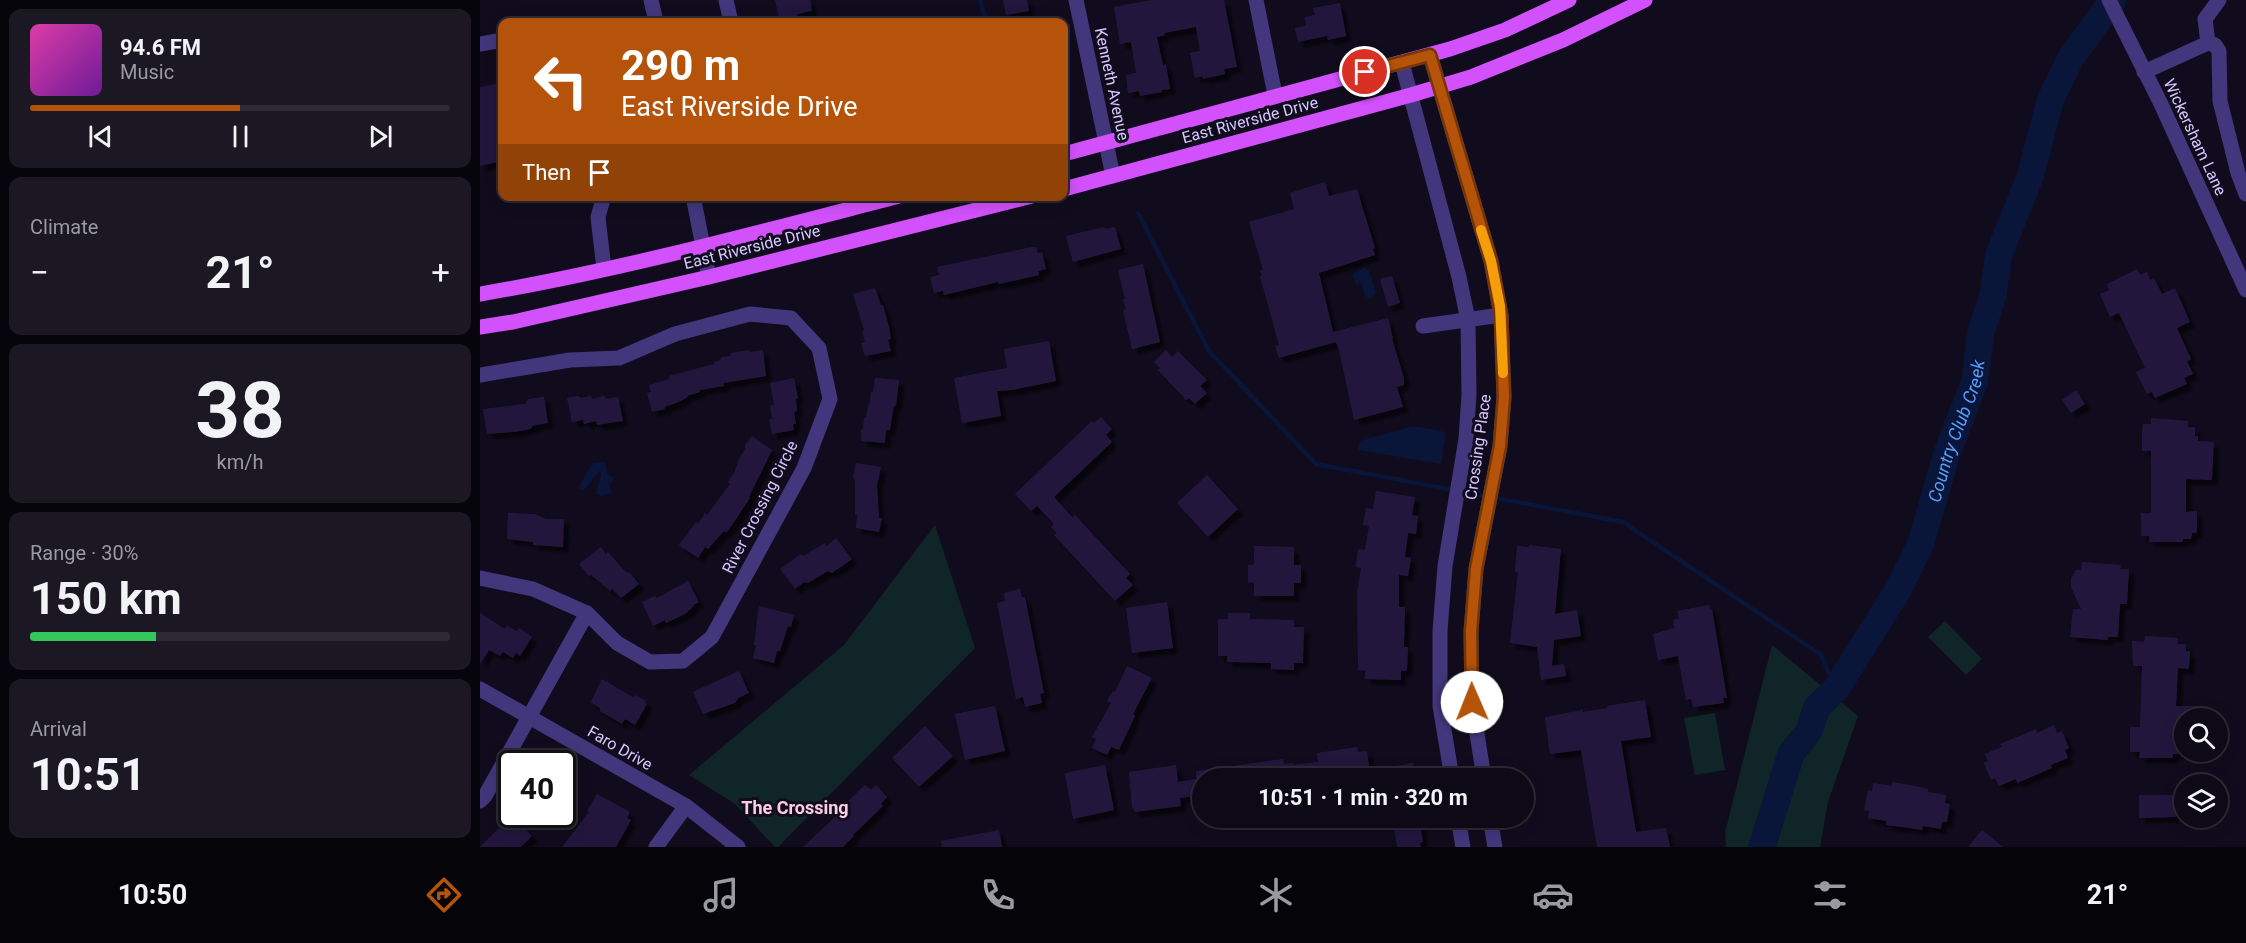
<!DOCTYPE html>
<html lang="en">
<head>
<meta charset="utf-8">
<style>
  body { margin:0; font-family:Roboto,sans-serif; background:#1b1723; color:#f1f3f6; height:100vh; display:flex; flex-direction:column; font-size:22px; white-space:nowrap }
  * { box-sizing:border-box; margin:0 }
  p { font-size:20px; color:#9a9aa1 }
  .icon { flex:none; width:33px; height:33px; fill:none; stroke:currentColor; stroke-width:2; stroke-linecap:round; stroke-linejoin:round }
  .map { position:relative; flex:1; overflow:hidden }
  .drawer { display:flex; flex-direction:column; gap:9px; padding:9px; background:#07050c; width:480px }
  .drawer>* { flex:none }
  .banner { position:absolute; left:18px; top:18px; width:570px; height:183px; border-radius:12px; box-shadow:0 3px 15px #0003,0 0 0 2px #2d2a35; background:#b45309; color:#fff; overflow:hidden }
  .controls { position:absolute; left:1694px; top:708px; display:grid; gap:12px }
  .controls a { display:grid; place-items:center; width:54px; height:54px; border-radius:50%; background:#0d0916; box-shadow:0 3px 15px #0003,0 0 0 2px #2d2a35; font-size:30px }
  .speed { position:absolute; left:18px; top:750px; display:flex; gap:12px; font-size:30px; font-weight:700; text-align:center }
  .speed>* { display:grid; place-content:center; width:78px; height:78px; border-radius:50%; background:#0d0916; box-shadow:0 3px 15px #0003,0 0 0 2px #2d2a35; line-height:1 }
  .speed .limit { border:3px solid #111; border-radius:9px; background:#fff; color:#111 }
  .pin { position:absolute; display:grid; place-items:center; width:51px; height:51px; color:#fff; margin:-26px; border:3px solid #fff; border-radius:50%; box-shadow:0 2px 6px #0007 }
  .me { position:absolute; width:66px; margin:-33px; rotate:359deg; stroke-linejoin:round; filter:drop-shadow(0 0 4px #0008) }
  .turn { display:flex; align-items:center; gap:21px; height:126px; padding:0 24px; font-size:27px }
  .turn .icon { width:78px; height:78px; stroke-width:2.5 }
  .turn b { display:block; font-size:42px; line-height:51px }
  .then { display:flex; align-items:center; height:57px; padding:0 24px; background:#0003; gap:12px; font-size:22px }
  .big { font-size:45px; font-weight:700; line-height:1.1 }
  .drawer .card { flex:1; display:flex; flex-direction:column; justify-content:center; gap:9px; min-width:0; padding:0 21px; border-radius:12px; background:#1b1723 }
  .drawer .dial { align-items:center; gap:0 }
  .dial b { font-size:78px; line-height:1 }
  .song { display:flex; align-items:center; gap:18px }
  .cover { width:72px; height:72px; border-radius:9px; background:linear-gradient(135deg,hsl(320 70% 55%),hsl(280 70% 35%)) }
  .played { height:6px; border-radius:3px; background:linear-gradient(90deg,#b45309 50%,#2d2a35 50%) }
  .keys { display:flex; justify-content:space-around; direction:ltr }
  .heat { display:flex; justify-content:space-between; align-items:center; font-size:33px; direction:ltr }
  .charge { height:9px; border-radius:4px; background:linear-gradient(90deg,#34c759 30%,#2d2a35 0) }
  .trip { position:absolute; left:712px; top:768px; width:342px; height:60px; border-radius:30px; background:#0d0916; box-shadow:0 3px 15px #0003,0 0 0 2px #2d2a35; font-weight:700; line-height:60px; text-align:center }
  .tab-bar { display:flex; height:96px; justify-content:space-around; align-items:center; background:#050409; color:#9a9aa1 }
  .tab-bar .icon { width:42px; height:42px }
  .tab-bar .selected { color:#b45309 }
  .tab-bar b { font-size:27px; color:#f1f3f6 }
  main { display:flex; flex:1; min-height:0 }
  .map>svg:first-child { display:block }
  .green { fill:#0f2527 }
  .water { fill:#091539 }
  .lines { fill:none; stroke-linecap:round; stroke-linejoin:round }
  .stream { stroke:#091539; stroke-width:4.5 }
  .river { stroke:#091539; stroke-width:27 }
  .building { fill:#24183e; filter:url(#shadow) }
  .minor { stroke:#42377c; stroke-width:15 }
  .major { stroke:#d251fd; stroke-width:15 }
  .route-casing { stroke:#753606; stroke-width:15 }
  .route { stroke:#b45309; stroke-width:10 }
  .slow { stroke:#f59e0b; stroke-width:10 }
  .labels { text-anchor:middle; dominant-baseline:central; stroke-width:6; stroke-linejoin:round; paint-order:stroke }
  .street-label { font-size:16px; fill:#d5c9fe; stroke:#110c1d }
  .water-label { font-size:18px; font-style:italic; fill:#589cfd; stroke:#110c1d }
  .neighbourhood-label { font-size:18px; font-weight:bold; fill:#fecbe5; stroke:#110c1d }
</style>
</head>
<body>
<main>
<section class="drawer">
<div class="card">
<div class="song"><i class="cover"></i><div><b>94.6 FM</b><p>Music</p></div></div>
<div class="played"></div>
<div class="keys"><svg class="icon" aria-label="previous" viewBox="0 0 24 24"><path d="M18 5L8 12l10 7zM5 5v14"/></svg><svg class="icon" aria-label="pause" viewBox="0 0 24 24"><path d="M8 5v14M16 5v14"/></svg><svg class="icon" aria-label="next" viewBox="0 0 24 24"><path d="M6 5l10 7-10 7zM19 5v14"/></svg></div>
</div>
<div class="card"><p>Climate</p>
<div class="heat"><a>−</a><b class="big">21°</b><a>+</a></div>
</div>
<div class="card dial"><b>38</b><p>km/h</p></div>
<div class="card"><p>Range · 30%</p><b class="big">150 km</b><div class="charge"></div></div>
<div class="card"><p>Arrival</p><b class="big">10:51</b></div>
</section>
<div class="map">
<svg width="1766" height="847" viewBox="0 0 1766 847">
  <defs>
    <filter id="shadow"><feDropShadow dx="5.5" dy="5.5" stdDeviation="1.5" flood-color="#0009"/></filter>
  </defs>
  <rect width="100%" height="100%" fill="#110c1d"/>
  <g class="green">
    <path d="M 455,525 L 495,648 L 298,847 L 295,847 L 255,804 L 209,775 L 364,645 Z"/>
    <path d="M 1465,621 L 1502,659 L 1486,675 L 1448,637 Z"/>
    <path d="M 1292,645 L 1378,716 L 1348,802 L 1340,847 L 1246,847 L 1245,833 Z"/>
    <path d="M 1235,713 L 1245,770 L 1215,775 L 1204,718 Z"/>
  </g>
  <g class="water">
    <path d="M 886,267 L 887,270 L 889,270 L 896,293 L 890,299 L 885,296 L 882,284 L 876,285 L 873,274 Z"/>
    <path d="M 933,426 L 966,432 L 961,464 L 878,450 L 880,441 Z"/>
    <path d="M 125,462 L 128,475 L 134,478 L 130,484 L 131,493 L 121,496 L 116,494 L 121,475 L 120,470 L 103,491 L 98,488 L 113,463 Z"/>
  </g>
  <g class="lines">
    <g class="stream">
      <path d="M 500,0 L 507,22"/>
      <path d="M 658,213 L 729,351 L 836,464 L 1143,522 L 1341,655 L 1356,689"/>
    </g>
    <path class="river" id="s1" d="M 1282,847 L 1311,754 L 1329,731 L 1337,707 L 1356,689 L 1418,590 L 1441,543 L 1467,453 L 1495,381 L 1501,332 L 1513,295 L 1519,254 L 1550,177 L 1570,101 L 1590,59 L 1633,0"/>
  </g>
  <g class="building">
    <path d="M 295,0 L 330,0 L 332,11 L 317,14 L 319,22 L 300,22 Z"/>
    <path d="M 523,0 L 547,0 L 549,11 L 526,15 Z"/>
    <path d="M 672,0 L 744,0 L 757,67 L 744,69 L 745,74 L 723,79 L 722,76 L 715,78 L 710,53 L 720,51 L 716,27 L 684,33 L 685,35 L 677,37 L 683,65 L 686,64 L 690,89 L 681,90 L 682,92 L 660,96 L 659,91 L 648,93 L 646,75 L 656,73 L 652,48 L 651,42 L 640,44 L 634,7 Z"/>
    <path d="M 860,3 L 866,36 L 848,40 L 847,36 L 818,42 L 815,28 L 826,26 L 825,17 L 835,15 L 833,8 Z"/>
    <path d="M 22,83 L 22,161 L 0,166 L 0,87 Z"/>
    <path d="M 845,182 L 849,196 L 877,189 L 895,248 L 893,249 L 895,255 L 839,273 L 853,332 L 908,318 L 913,339 L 912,339 L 924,378 L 924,385 L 917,387 L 923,407 L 874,420 L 860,354 L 856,342 L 799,358 L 795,346 L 799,345 L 780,276 L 782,276 L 780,270 L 783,270 L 769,222 L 814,209 L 810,193 Z"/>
    <path d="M 624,227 L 625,229 L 635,227 L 641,249 L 593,262 L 586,236 Z"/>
    <path d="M 552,247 L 556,247 L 558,253 L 562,252 L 566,269 L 558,271 L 559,275 L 519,284 L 518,282 L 464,295 L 463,291 L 454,293 L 450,277 L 459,275 L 457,267 Z"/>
    <path d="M 663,264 L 680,342 L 652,349 L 643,310 L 646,309 L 643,299 L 645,299 L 638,270 Z"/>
    <path d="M 1657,269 L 1660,275 L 1667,272 L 1670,280 L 1674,278 L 1682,294 L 1695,288 L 1710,322 L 1697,328 L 1711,359 L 1707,361 L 1713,374 L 1704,378 L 1707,384 L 1675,398 L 1672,392 L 1667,394 L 1656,372 L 1665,368 L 1639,313 L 1630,317 L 1620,294 L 1629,290 L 1627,284 Z"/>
    <path d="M 912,276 L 920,303 L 908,307 L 900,279 Z"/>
    <path d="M 395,288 L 401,305 L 403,305 L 409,327 L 411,339 L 408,340 L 411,351 L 385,356 L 381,343 L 385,342 L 382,331 L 384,330 L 373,294 Z"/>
    <path d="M 569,341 L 576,381 L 532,390 L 517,391 L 521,416 L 482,423 L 474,378 L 527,368 L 524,349 Z"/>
    <path d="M 269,350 L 270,352 L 283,350 L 286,376 L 244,383 L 244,386 L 220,390 L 220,392 L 207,396 L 208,397 L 196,403 L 184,407 L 185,409 L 172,412 L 167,393 L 171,392 L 169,385 L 190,379 L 189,376 L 234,364 L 234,362 L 239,361 L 242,357 L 251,356 L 250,353 Z"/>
    <path d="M 686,350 L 692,357 L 698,351 L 727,380 L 720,386 L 727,393 L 715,404 L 709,398 L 706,400 L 678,370 L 680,368 L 674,362 Z"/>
    <path d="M 314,378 L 318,398 L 316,399 L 317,411 L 314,412 L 316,424 L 313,424 L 314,430 L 292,434 L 289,419 L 292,419 L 290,406 L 294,405 L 290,383 Z"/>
    <path d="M 395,378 L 419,380 L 416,406 L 414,405 L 410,430 L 406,430 L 405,443 L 381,441 L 381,429 L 383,429 L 384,418 L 386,418 L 388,405 L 390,403 L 391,392 L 393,393 Z"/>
    <path d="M 1596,390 L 1605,404 L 1591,413 L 1582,400 Z"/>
    <path d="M 98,396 L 101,398 L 111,396 L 112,399 L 124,396 L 126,399 L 138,397 L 143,421 L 117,425 L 116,421 L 104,424 L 103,420 L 92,422 L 87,398 Z"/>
    <path d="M 64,397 L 68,423 L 52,426 L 52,428 L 46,430 L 34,432 L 7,434 L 3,409 L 45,404 L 48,399 Z"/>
    <path d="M 621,417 L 632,429 L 626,435 L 632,442 L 574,497 L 593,518 L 595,515 L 650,574 L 646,578 L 653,585 L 635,601 L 574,535 L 577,533 L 571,527 L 574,524 L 557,506 L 551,511 L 535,494 L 612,421 L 614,423 Z"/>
    <path d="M 1671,418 L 1708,421 L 1708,427 L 1715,427 L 1715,436 L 1718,436 L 1718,441 L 1734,442 L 1732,480 L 1706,479 L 1706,512 L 1717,511 L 1717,533 L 1712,533 L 1711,539 L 1703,539 L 1703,542 L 1669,542 L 1669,536 L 1661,536 L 1661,513 L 1671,513 L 1671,451 L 1662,451 L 1662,434 L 1663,424 L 1671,424 Z"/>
    <path d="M 272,436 L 292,450 L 269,497 L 270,498 L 256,519 L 247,532 L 244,531 L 228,549 L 225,547 L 218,558 L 199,545 L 216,522 L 218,524 L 225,513 L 227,515 L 250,484 L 248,482 L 254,473 L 260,457 L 265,449 L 265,445 Z"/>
    <path d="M 376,463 L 401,467 L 397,485 L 399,518 L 402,518 L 399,532 L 376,528 L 377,515 L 375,515 L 375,482 L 373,476 Z"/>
    <path d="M 727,475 L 758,509 L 728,537 L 697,503 Z"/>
    <path d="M 896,491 L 935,497 L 932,515 L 938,516 L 936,534 L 928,533 L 925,557 L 931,558 L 928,576 L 919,575 L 919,607 L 925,607 L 924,647 L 928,647 L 927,671 L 921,671 L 921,680 L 885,679 L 885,671 L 878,670 L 877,593 L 881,568 L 876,567 L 878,549 L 885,550 L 889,526 L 883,525 L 886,508 L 893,509 Z"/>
    <path d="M 28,513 L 55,514 L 66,519 L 84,519 L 83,547 L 53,545 L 53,542 L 27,539 Z"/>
    <path d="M 356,538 L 372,559 L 352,573 L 348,571 L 328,583 L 324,582 L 315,589 L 300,569 L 321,554 L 323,556 L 345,543 L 347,546 Z"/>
    <path d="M 1049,545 L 1081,549 L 1075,614 L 1097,610 L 1101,636 L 1074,640 L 1072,666 L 1084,664 L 1086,676 L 1061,680 L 1057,647 L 1030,643 L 1038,572 L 1035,572 L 1037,546 L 1049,547 Z"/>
    <path d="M 774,546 L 814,547 L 814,565 L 821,565 L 821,583 L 814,583 L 814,596 L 774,596 L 774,583 L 768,582 L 768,565 L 774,565 Z"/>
    <path d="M 121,547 L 126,554 L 128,552 L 143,569 L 148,573 L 149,572 L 159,584 L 141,598 L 132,589 L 130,591 L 111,575 L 109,576 L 99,564 Z"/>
    <path d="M 1602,562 L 1641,565 L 1640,569 L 1649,569 L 1647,604 L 1640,604 L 1638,637 L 1628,637 L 1628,640 L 1590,637 L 1593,609 L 1601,609 L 1591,587 L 1591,578 L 1596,570 L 1601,570 Z"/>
    <path d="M 208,581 L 219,602 L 213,605 L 214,606 L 205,614 L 186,623 L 185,620 L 173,626 L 162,602 L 175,596 L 177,598 Z"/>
    <path d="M 540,589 L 542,597 L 545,597 L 564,693 L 560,694 L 562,703 L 545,707 L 543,697 L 536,699 L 517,603 L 525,601 L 524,593 Z"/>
    <path d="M 687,602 L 693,648 L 652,653 L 646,608 Z"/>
    <path d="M 1229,605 L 1230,610 L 1232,609 L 1247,698 L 1243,698 L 1244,703 L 1213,707 L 1211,699 L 1206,700 L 1198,656 L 1178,660 L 1173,634 L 1194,628 L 1193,620 L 1199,619 L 1197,611 Z"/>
    <path d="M 279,606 L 314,615 L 311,627 L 308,626 L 300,651 L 297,651 L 294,663 L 273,658 L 276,645 L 274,645 Z"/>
    <path d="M 0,613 L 25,629 L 27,626 L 37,631 L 39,628 L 52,637 L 40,656 L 36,653 L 33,658 L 23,652 L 20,656 L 9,650 L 0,664 Z"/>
    <path d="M 748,613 L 770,613 L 770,619 L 814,620 L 814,627 L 824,627 L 823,663 L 814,663 L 814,670 L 791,669 L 791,663 L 747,662 L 747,656 L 738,656 L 738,619 L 748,619 Z"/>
    <path d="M 1665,636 L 1698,638 L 1698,644 L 1706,644 L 1706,651 L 1710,651 L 1709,669 L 1698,668 L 1696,706 L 1722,706 L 1722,718 L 1704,718 L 1702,754 L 1693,754 L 1693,758 L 1659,758 L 1660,752 L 1650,752 L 1650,727 L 1660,727 L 1662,666 L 1653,666 L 1652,641 L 1664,642 Z"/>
    <path d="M 647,666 L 672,678 L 653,714 L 655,716 L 639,750 L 631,747 L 627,755 L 612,748 L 616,739 L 612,737 L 631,703 L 627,701 L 633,691 L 635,692 Z"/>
    <path d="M 259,671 L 269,693 L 258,698 L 255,703 L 223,714 L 213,692 Z"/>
    <path d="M 122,679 L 154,698 L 155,695 L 166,701 L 165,703 L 167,704 L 155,725 L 145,719 L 142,724 L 120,711 L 120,708 L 111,702 Z"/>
    <path d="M 1165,700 L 1171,737 L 1141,741 L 1156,832 L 1186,828 L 1190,847 L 1117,847 L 1101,750 L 1070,754 L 1065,717 L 1103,710 L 1103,712 L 1127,708 L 1127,706 Z"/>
    <path d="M 515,706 L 525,751 L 485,760 L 475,714 Z"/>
    <path d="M 1574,725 L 1577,733 L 1582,731 L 1589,748 L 1585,750 L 1588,758 L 1571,765 L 1572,768 L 1537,783 L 1536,779 L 1519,786 L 1515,778 L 1511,780 L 1504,763 L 1508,761 L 1505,754 L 1522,747 L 1520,744 L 1556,729 L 1557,733 Z"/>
    <path d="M 445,726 L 473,756 L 439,787 L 412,758 Z"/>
    <path d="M 877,747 L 878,752 L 887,751 L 890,775 L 855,778 L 723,778 L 723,795 L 700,798 L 701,806 L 655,812 L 652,807 L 649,772 L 696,765 L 698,782 L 721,778 L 716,778 L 716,771 L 803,759 L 804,764 L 813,763 L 813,765 L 838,762 L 837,753 Z"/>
    <path d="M 933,763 L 935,774 L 931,775 L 932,778 L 907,778 L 905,768 Z"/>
    <path d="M 625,765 L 634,810 L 593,819 L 585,773 Z"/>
    <path d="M 1412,782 L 1435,786 L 1448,789 L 1448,792 L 1466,795 L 1465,803 L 1470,804 L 1467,822 L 1462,822 L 1461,829 L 1443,826 L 1442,830 L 1429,828 L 1406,825 L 1406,821 L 1388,818 L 1389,811 L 1384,810 L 1388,790 L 1392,791 L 1393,783 L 1412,786 Z"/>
    <path d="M 385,785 L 391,790 L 396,785 L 407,797 L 401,804 L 403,806 L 373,835 L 374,836 L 363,847 L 323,847 L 355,817 L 353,815 Z"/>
    <path d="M 117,794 L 150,812 L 147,818 L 151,820 L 136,847 L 82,847 L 109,812 L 107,811 Z"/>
    <path d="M 1659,795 L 1696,795 L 1696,817 L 1659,818 Z"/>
    <path d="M 32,815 L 52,836 L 41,847 L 0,847 Z"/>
    <path d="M 913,818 L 939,818 L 943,842 L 940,843 L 941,847 L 917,847 Z"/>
    <path d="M 519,830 L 522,847 L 462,847 L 461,841 Z"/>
    <path d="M 1502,830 L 1523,847 L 1488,847 Z"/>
  </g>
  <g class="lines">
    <g class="minor">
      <path d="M 171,0 L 176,22"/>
      <path d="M 246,0 L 251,22"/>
      <path d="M 596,0 L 633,176"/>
      <path d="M 776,0 L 795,95"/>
      <path d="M 1629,0 L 1681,104 L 1766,290"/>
      <path d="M 1728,43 L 1725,19 L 1739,0"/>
      <path d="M 0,44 L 22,40"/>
      <path d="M 950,55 L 1011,261 L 1021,315 L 1024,397 L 1020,446 L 996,569 L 991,631 L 992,702 L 1004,778"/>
      <path d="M 922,63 L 979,277 L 988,320 L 989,395 L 986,439 L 965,566 L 960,631 L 960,706 L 972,778"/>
      <path d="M 1664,72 L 1728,43 L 1735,45 L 1739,51 L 1740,101 L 1758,173 L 1766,194"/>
      <path d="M 124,196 L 118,217 L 124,269"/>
      <path d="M 213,196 L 229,277"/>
      <path d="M 943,326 L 1021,315"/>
      <path d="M 0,375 L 90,360 L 139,358 L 195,334 L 270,314 L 311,318 L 339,348 L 350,399 L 324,468 L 232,637 L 203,661 L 170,662 L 137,643 L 107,613 L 53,589 L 0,578"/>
      <path d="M 0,689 L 206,806 L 258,847"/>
      <path d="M 0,801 L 5,796 L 107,613"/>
      <path d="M 978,818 L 983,847"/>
      <path d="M 1010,818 L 1015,847"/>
      <path d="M 176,847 L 206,806"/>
    </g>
    <g class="major">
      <path d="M 584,154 L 970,49 L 1025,30 L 1089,0"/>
      <path d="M 584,189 L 931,95 L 991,77 L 1083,40 L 1165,0"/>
      <path d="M 0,294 C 141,270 280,232 419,196"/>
      <path d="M 0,327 L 33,322 L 229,277 L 552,196"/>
    </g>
  </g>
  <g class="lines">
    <defs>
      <path id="route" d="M 885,72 L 950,55 L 1011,261 L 1021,315 L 1024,397 L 1020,446 L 996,569 L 991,631 L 992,702"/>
    </defs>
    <use href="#route" class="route-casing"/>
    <use href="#route" class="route"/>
    <path class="slow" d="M 1001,230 L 1011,261 L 1020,306 L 1023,373"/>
  </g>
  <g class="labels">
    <g class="street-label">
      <text transform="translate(632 84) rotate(78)">Kenneth Avenue</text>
      <text transform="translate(770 120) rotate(-15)">East Riverside Drive</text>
      <text transform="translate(1715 137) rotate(65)">Wickersham Lane</text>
      <text transform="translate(272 247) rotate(-14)">East Riverside Drive</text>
      <text transform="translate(998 447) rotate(-82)">Crossing Place</text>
      <text transform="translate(280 507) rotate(-63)">River Crossing Circle</text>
      <text transform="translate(140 748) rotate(30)">Faro Drive</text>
    </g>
    <g class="water-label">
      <text stroke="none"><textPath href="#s1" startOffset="465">Country Club Creek</textPath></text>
    </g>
    <g class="neighbourhood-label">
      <text x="315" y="807">The Crossing</text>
    </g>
  </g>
</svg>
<div class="controls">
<a><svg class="icon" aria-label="search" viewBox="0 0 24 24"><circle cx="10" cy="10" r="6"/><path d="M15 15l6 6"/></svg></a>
<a><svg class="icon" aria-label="layers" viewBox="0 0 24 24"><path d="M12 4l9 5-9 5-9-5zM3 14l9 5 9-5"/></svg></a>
</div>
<div class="speed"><div class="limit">40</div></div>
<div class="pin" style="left:885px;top:72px;background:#d93025"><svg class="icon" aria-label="arrive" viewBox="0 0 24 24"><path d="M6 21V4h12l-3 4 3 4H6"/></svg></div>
<svg class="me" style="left:992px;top:702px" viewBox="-20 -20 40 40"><circle r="19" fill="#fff"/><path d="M0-13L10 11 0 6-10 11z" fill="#b45309"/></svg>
<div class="trip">10:51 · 1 min · 320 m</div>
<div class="banner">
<div class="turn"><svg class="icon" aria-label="left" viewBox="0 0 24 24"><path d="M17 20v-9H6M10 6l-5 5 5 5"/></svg><div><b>290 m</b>East Riverside Drive</div></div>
<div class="then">Then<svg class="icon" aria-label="arrive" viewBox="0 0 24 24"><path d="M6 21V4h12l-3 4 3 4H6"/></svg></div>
</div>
</div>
</main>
<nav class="tab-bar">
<b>10:50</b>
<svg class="icon selected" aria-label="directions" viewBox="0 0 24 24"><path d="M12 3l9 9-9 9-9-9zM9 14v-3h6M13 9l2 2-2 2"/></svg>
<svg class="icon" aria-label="music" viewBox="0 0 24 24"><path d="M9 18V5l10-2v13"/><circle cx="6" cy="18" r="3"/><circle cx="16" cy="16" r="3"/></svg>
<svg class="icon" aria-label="phone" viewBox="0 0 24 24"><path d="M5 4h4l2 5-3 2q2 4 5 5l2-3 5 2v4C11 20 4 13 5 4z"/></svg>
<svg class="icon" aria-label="climate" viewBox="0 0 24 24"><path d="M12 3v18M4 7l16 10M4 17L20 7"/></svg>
<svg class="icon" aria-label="car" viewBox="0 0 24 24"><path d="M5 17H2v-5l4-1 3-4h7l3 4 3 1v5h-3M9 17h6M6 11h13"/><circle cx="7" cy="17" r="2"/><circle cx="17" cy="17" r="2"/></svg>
<svg class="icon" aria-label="filters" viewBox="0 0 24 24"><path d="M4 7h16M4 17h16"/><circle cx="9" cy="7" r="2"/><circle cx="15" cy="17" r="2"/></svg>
<b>21°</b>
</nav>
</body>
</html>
